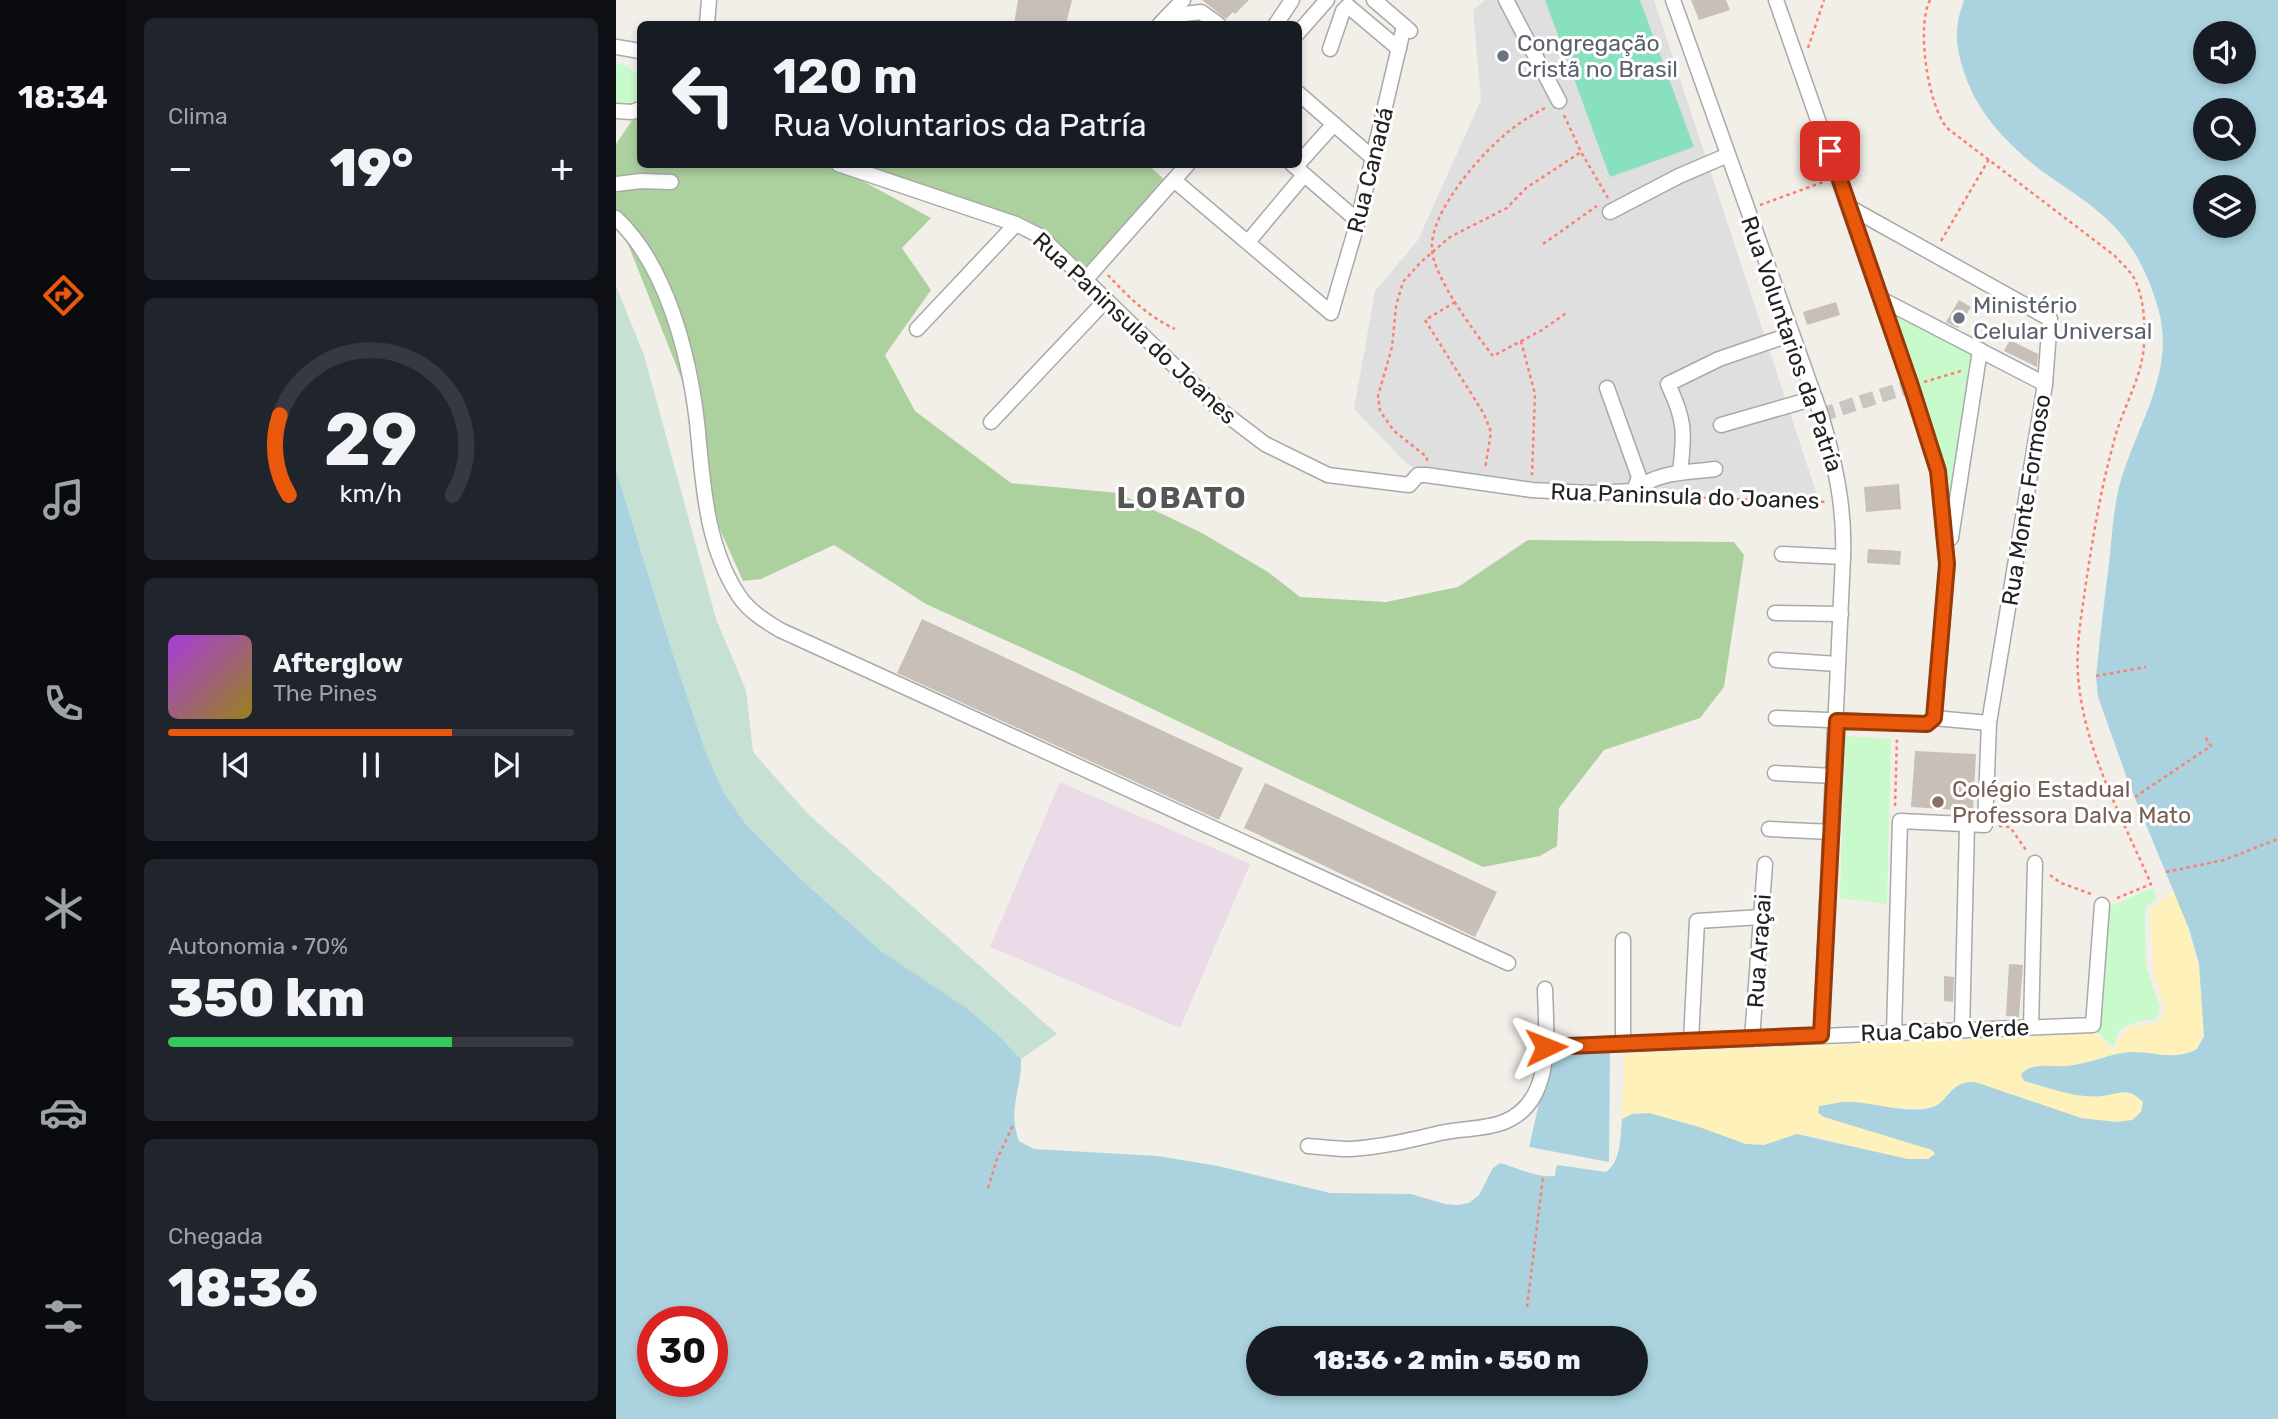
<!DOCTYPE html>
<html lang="pt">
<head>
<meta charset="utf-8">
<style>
  body { margin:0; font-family:Rubik,sans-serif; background:#20242c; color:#f1f3f6; height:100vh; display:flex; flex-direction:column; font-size:26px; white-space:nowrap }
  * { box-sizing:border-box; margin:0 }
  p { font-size:23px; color:#9ea1a6 }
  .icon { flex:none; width:38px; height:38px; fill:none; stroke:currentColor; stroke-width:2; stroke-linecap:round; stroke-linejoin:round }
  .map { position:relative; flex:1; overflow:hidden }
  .details { display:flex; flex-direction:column; gap:18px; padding:18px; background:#0d0f14; width:490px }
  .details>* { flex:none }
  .hud { position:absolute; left:21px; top:21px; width:665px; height:147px; border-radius:10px; box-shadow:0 4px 10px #0003; background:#171b24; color:#f1f3f6; overflow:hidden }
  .tools { position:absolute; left:1577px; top:21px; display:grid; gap:14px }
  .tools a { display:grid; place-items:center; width:63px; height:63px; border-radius:50%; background:#171b24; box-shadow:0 4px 10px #0003; font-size:35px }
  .speed { position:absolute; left:21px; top:1306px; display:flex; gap:14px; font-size:35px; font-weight:700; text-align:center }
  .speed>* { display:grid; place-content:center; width:91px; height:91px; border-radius:50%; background:#171b24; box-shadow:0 4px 10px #0003; line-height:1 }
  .speed .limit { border:10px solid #d22; background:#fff; color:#111 }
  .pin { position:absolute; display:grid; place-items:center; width:60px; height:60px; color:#fff; margin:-30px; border-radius:14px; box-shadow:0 4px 10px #0006 }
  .me { position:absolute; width:77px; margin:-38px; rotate:88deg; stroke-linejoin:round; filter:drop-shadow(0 0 5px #0008) }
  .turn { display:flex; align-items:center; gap:24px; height:147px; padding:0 21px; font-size:32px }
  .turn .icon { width:91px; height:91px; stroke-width:2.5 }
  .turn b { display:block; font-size:49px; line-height:60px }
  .big { font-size:52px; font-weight:800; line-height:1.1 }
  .details .card { flex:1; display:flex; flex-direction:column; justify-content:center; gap:10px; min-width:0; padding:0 24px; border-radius:10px; background:#20242c }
  .details .dial { align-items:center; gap:0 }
  .dial svg { height:182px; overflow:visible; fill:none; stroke:#363941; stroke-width:7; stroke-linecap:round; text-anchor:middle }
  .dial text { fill:#f1f3f6; stroke:none }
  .song { display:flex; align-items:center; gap:21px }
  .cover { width:84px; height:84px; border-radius:10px; background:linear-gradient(135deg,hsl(280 70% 55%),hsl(50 70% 35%)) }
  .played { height:7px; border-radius:4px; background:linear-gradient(90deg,#ea580c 70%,#363941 70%) }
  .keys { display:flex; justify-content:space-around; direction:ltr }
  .heat { display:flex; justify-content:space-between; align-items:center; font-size:38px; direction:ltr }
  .charge { height:10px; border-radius:5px; background:linear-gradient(90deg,#34c759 70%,#363941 0) }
  .trip { position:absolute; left:630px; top:1326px; width:402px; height:70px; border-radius:35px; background:#171b24; box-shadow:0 4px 10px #0003; font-weight:800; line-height:70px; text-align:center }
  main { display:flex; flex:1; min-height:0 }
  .tab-bar { display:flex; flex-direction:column; width:126px; justify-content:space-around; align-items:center; background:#090b0e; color:#9ea1a6 }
  .tab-bar .icon { width:49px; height:49px }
  .tab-bar .selected { color:#ea580c }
  .tab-bar b { font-size:32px; color:#f1f3f6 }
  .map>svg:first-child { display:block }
  .residential { fill:#e0dfdf }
  .industrial { fill:#ebdbe8 }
  .forest { fill:#add19e }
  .wetland { fill:#c6e0d4 }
  .sand { fill:#fff1ba }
  .park { fill:#c8facc }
  .pitch { fill:#88e0be }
  .water { fill:#aad3df; fill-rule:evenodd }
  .building { fill:#c7bfb8 }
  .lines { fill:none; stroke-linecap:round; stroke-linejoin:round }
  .minor-tunnel { stroke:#c8c6c1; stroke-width:14; stroke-dasharray:14 7; stroke-linecap:butt }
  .minor-casing { stroke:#a9a9a9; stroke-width:17 }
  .path { stroke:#fa8072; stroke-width:2.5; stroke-dasharray:3.5 3.5; stroke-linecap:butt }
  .minor { stroke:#fff; stroke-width:14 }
  .route-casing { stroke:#983908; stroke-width:18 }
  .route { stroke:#ea580c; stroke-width:12 }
  .worship-dot { fill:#6b7280; stroke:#fff; stroke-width:2.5 }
  .education-dot { fill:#8d6e63; stroke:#fff; stroke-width:2.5 }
  .labels { text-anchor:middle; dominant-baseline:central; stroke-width:6; stroke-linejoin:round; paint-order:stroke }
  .worship-label { font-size:23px; fill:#5b616d; stroke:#fff; text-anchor:start }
  .street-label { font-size:23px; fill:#222; stroke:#fff }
  .education-label { font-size:23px; fill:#785e54; stroke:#fff; text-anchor:start }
  .district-label { font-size:30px; font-weight:bold; letter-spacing:2px; fill:#555; stroke:#fff }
</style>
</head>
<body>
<main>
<nav class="tab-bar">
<b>18:34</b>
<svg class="icon selected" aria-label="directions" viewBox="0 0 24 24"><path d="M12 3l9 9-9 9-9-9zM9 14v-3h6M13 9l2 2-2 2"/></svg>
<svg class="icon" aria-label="music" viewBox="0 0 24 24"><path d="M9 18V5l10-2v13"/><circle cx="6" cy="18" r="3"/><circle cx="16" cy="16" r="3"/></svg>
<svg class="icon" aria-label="phone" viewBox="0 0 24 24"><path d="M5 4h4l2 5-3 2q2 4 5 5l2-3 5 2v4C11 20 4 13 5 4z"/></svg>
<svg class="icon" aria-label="climate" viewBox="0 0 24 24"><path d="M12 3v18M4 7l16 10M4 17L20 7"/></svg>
<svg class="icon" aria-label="car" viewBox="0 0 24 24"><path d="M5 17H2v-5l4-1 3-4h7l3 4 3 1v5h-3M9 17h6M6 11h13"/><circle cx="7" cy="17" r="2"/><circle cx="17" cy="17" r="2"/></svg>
<svg class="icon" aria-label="filters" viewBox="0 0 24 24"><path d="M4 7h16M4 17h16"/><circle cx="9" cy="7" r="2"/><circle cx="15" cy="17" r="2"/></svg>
</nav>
<section class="details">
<div class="card"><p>Clima</p>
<div class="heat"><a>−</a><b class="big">19°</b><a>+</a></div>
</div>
<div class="card dial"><svg viewBox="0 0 100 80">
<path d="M14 69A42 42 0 1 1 86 69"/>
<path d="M14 69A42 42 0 0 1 10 34" stroke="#ea580c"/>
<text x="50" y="56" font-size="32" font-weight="700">29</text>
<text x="50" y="72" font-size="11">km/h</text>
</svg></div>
<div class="card">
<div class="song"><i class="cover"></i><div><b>Afterglow</b><p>The Pines</p></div></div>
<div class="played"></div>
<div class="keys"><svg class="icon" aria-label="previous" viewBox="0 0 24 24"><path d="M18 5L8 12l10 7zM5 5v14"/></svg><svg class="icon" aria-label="pause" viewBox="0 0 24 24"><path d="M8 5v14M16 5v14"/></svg><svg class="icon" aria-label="next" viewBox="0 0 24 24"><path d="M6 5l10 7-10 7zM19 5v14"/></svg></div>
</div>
<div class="card"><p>Autonomia · 70%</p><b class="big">350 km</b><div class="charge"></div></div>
<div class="card"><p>Chegada</p><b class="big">18:36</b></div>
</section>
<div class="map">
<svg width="1662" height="1419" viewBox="0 0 1662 1419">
  <rect width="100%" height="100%" fill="#f2efe9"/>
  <path class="residential" d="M 869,0 L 1038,0 L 1202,498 L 808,475 L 788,461 L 738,409 L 759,291 L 802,240 L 865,100 L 857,10 Z"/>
  <path class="industrial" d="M 444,782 L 634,864 L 564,1028 L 374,947 Z"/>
  <g class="forest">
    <path d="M 24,112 L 24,164 L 217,165 L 315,218 L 286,248 L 315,290 L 269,355 L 299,411 L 395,483 L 502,493 L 586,533 L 652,572 L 684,597 L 770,602 L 842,587 L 912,540 L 1118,542 L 1128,555 L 1108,687 L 1084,718 L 988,750 L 943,808 L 941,846 L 924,856 L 867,867 L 459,672 L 310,604 L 218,545 L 145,579 L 127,581 L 98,516 L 87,433 L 0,214 L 0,144 L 21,113 Z"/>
    <path d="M 232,165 L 532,165 L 550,181 L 467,275 L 419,229 Z"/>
  </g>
  <path class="wetland" d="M 0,286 L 28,355 L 100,619 L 130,690 L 137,752 L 193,815 L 441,1034 L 405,1059 L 381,1034 L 352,1009 L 265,951 L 187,881 L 129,823 L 108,793 L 89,750 L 55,648 L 0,470 Z"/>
  <path class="sand" d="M 1558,891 C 1573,929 1602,1011 1581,1049 C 1554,1063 1528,1047 1500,1054 C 1484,1057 1469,1063 1452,1066 L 1486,1096 C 1502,1092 1514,1089 1527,1102 L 1525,1112 L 1516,1120 L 1501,1122 L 1465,1118 L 1358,1082 L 1336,1089 L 1327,1101 L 1313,1108 L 1268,1107 L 1231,1102 L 1203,1106 L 1201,1109 L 1316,1150 L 1319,1154 C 1303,1171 1224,1142 1201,1137 C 1172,1130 1167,1145 1144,1145 C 1117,1145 1088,1128 1062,1121 C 1046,1117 1020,1107 1006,1119 L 1009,1054 L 1480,1033 L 1500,1053 L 1501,1042 L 1514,1027 L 1540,1024 L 1546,1017 L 1549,1005 L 1538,975 L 1534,911 Z"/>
  <g class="park">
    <path d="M 0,63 L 11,66 L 24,76 L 24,88 L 20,102 L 0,103 Z"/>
    <path d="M 1276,309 L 1360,352 L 1336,497 L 1328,497 L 1328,471 Z"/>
    <path d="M 1229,736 L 1275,739 L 1271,904 L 1224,898 Z"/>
    <path d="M 1537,888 L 1541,899 L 1529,908 L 1530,966 L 1544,1007 L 1541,1019 L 1523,1021 L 1504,1029 L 1497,1047 L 1479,1030 L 1492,907 Z"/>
  </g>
  <path class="pitch" d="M 929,0 L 1024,0 L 1078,147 L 994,177 Z"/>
  <g class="water">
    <path d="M 1348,0 L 1662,0 L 1662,1419 L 0,1419 L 0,470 L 55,648 L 89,750 L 108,793 L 129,823 L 187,881 L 265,951 L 352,1009 L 381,1034 L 405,1059 C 406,1090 391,1109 403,1141 L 418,1149 L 541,1156 L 602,1166 L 714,1193 L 795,1194 L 829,1204 L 841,1205 L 853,1203 L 863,1195 L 877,1168 L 884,1163 C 903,1168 920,1178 939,1176 L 940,1167 L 942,1165 L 990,1172 C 1006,1160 1004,1137 1006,1119 L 1016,1114 L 1033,1113 L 1083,1127 L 1130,1144 L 1148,1145 L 1181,1134 L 1292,1159 L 1312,1159 L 1319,1154 L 1316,1150 L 1208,1117 L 1202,1113 L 1203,1106 C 1212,1105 1221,1102 1230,1102 C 1255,1101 1288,1114 1313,1108 C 1334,1104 1331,1081 1359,1082 L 1465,1118 L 1501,1122 L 1516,1120 L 1525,1112 L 1527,1102 C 1511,1086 1504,1094 1486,1096 C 1460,1099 1433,1088 1408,1081 L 1405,1075 C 1413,1062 1437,1067 1451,1066 C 1474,1064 1494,1053 1516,1052 C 1540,1052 1558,1061 1581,1049 L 1588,1036 L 1583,964 L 1573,929 L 1512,781 L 1482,697 L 1480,676 C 1484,636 1489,595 1494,555 C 1496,533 1498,508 1503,487 C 1519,427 1561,372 1542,308 C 1534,281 1523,255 1504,233 C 1479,203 1447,188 1417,164 C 1387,139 1360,110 1348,72 C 1339,44 1338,28 1348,0 ZM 1589,33 L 1628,33 L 1628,72 L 1589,72 ZM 1589,110 L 1628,110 L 1628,149 L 1589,149 ZM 1589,187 L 1628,187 L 1628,226 L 1589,226 ZM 37,1321 L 96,1321 L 96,1381 L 37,1381 ZM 642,1339 L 1020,1339 L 1020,1384 L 642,1384 Z"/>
    <path d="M 994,1051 L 993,1162 L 913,1147 L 934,1055 Z"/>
  </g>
  <g class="building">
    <path d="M 402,0 L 456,0 L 450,24 L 398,24 Z"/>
    <path d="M 586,0 L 633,0 L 619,14 L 617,12 L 610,19 Z"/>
    <path d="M 1075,0 L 1110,0 L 1114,10 L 1083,20 Z"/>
    <path d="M 1343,300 L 1355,307 L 1342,328 L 1330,322 Z"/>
    <path d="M 1220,302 L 1224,315 L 1191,325 L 1187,312 Z"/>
    <path d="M 1394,340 L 1422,354 L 1421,367 L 1388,351 Z"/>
    <path d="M 1283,484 L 1285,509 L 1250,512 L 1248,487 Z"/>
    <path d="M 1252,549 L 1285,551 L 1284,565 L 1251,563 Z"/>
    <path d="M 306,619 L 627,768 L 603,820 L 281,673 Z"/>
    <path d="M 1299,751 L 1360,754 L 1357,811 L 1295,807 Z"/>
    <path d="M 649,783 L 881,892 L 859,937 L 628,828 Z"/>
    <path d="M 1393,964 L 1407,965 L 1403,1017 L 1390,1016 Z"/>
    <path d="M 1328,976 L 1338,977 L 1337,1002 L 1328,1001 Z"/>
  </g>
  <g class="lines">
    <path class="minor-tunnel" d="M 1205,415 L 1295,386"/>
    <defs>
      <g id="minor">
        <path d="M 758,0 L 794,31"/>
        <path d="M 890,0 L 943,101"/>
        <path d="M 1057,0 L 1205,415 C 1219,463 1229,507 1227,557 L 1205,1036"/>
        <path d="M 1160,0 L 1295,386 L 1322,471 L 1331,564 L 1318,718"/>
        <path d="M 552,16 L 585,12 L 602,24"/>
        <path d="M 91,24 L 93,0"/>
        <path d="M 544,24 L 567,0"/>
        <path d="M 660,24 L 676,0"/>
        <path d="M 682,33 L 711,0"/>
        <path d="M 0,47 L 24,51"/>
        <path d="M 714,49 L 727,11 L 732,6 L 783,49"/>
        <path d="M 682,93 L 757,158"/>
        <path d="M 0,111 L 16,112 L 24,109"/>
        <path d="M 222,164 L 400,224 L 424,236 L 603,409 L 649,444 L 712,475 L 793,485 L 802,475 L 810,475 L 916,490 L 974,493 L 1018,491"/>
        <path d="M 676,164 L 742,221"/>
        <path d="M 682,164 L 718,124"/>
        <path d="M 559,181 L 715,313 L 742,221 L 788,26"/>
        <path d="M 0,184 L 25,181 L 55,182"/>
        <path d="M 1233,207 L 1434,319 L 1429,384 L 1373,723 L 1369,825 L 1284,821 L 1278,1033"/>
        <path d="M 994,212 L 1063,176 L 1112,155"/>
        <path d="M 0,218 C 51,266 73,355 81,422 C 87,481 89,545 123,596 C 133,611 149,621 164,630 L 892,963"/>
        <path d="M 632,242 L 688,175"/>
        <path d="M 470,279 L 572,164"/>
        <path d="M 1265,299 L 1429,384"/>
        <path d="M 301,329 L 400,224"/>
        <path d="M 991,388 L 1023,477 L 1018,491"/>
        <path d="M 375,422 L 490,300"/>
        <path d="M 1105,425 L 1199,398"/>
        <path d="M 1064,472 C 1069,432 1069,420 1052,384 L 1103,359 L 1176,334"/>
        <path d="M 1019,490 C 1043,471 1070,473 1099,469"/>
        <path d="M 1335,538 L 1364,350"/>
        <path d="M 1166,554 L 1227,557"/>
        <path d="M 1159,613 L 1225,614"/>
        <path d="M 1160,660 L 1222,664"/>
        <path d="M 1160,718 L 1311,724 L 1318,718 L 1373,723"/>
        <path d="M 1159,773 L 1218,776"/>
        <path d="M 1153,829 L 1216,832"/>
        <path d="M 1415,1027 L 1419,863"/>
        <path d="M 1346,1030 L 1351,825"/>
        <path d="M 1136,1039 L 1149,864"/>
        <path d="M 1075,1041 L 1081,921 L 1145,917"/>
        <path d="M 1007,1044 L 1007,940"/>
        <path d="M 930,1047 L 1477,1025 L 1486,905"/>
        <path d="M 692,1146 C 706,1147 721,1149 735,1149 C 766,1147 795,1140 824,1133 C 845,1128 868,1130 888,1122 C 939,1102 930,1033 929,989"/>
      </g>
    </defs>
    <use href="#minor" class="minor-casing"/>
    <g class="path">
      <path d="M 1314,0 C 1300,27 1312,105 1331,128 L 1499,256 C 1505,263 1512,269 1517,276 C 1529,297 1530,331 1527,354 C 1522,386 1504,414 1497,445 C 1484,492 1476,542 1469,590 C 1465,618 1460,646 1462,675 C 1467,748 1506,817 1535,884 L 1499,899"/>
      <path d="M 1192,48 L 1208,0"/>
      <path d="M 929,108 C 918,114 907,120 897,128 C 868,150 813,211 816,250 C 818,278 859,333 877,356 L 926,330 L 952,312"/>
      <path d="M 948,115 L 965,152 L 992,198"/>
      <path d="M 1144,205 L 1210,181"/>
      <path d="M 1325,241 L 1373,159"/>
      <path d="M 927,244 L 981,206"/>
      <path d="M 492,275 C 511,296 533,317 559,329"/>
      <path d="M 839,302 L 809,320 L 868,414 L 875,432 L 869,469"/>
      <path d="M 905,341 L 919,394 L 916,475"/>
      <path d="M 1308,382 L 1345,371"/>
      <path d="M 811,461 L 811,457 L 778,431 L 764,411 L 762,396 L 776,347 L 780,306 L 787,282 L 805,262 L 834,237 L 891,208 L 910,188 L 965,152"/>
      <path d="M 1037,496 L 1209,502"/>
      <path d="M 1480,676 L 1530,667"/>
      <path d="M 1519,797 L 1595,746 L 1588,735"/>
      <path d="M 1279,806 L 1281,736"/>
      <path d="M 1383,826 L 1394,827 L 1410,850"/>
      <path d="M 1550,872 L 1608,860 L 1662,839"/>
      <path d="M 1434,875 L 1445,883 L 1478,895"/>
      <path d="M 372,1188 L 381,1159 L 398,1123"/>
      <path d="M 911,1307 L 927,1177"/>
    </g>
    <use href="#minor" class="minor"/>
  </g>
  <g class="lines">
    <defs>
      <path id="route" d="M 930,1047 L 1205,1035 L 1221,721 L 1311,724 L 1318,718 L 1331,564 L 1322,471 L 1295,386 L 1214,151"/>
    </defs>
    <use href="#route" class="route-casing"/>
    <use href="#route" class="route"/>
  </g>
  <g class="worship-dot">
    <circle cx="887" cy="56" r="7"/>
    <circle cx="1343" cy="318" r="7"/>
  </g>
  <circle class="education-dot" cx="1322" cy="802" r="7"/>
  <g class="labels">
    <g class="worship-label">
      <text x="901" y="43">Congregação<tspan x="901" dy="26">Cristã no Brasil</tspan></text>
      <text x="1357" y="305">Ministério<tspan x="1357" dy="26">Celular Universal</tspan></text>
    </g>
    <g class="street-label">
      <text transform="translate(754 170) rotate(-76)">Rua Canadá</text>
      <text transform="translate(519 328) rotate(43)">Rua Paninsula do Joanes</text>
      <text transform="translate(1176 344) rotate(71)">Rua Voluntarios da Patría</text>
      <text transform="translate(1069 496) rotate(2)">Rua Paninsula do Joanes</text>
      <text transform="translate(1410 500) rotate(-81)">Rua Monte Formoso</text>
      <text transform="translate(1143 951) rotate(-86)">Rua Araçai</text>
      <text transform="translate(1329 1030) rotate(-2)">Rua Cabo Verde</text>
    </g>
    <g class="education-label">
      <text x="1336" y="789">Colégio Estadual<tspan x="1336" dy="26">Professora Dalva Mato</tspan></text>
    </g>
    <g class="district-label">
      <text x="566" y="498">LOBATO</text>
    </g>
  </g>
</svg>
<div class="tools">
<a><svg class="icon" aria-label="sound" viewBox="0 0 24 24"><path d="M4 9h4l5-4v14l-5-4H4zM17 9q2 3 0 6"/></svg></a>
<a><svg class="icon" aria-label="search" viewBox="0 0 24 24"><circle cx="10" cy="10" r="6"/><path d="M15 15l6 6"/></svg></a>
<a><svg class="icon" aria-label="layers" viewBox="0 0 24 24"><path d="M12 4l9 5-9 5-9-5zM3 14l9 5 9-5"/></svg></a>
</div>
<div class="speed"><div class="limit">30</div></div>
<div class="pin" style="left:1214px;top:151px;background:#d93025"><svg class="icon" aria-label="arrive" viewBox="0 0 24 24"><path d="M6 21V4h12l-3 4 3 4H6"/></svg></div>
<svg class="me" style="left:930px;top:1047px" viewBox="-20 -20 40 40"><path d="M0-17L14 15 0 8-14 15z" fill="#ea580c" stroke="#fff" stroke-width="4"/></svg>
<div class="trip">18:36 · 2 min · 550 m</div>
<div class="hud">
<div class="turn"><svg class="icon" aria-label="left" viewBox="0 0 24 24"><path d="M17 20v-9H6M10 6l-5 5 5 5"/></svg><div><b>120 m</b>Rua Voluntarios da Patría</div></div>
</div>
</div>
</main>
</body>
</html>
